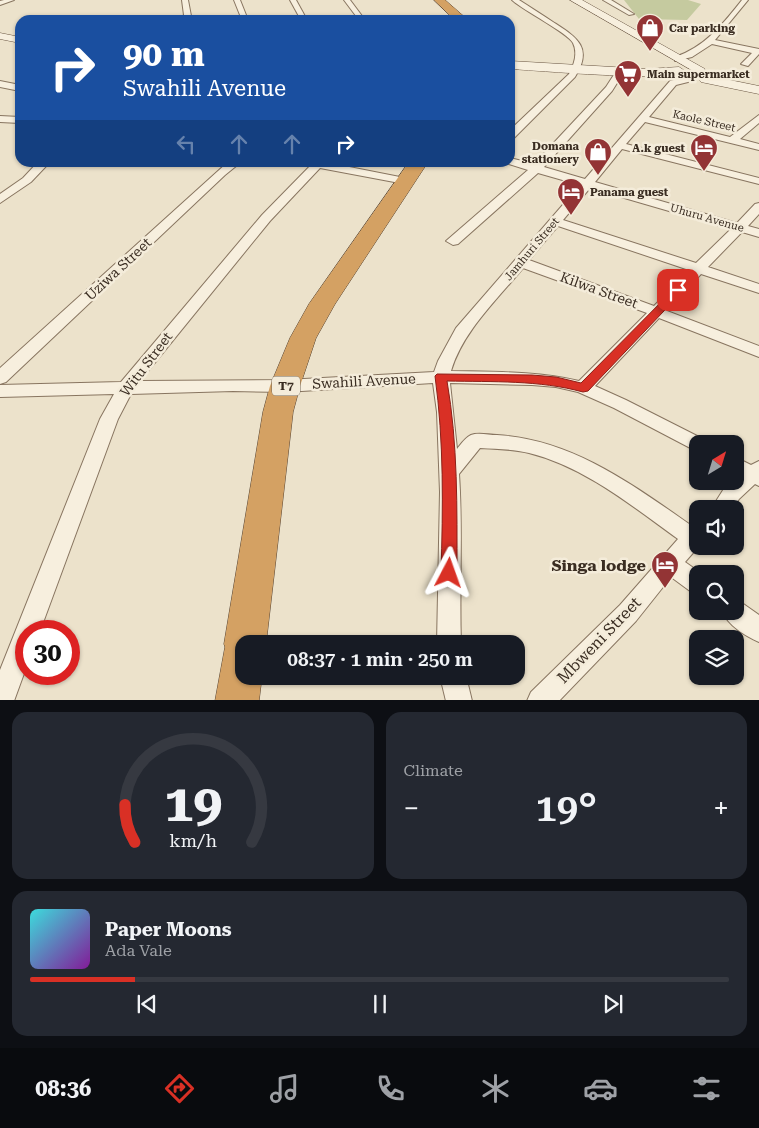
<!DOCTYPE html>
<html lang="en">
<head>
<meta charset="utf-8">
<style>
  body { margin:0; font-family:"Roboto Serif",serif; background:#242831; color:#f1f3f6; height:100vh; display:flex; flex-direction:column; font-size:19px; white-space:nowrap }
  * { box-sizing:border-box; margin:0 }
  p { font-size:16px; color:#9ea1a6 }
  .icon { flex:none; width:28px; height:28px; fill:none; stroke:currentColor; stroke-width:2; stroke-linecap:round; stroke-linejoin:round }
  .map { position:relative; height:700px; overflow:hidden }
  .panel { display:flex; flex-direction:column; gap:12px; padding:12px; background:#0d0f14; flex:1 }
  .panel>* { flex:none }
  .banner { position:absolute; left:15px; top:15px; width:500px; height:152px; border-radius:15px; box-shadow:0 1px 4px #0004; background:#1a4fa0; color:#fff; overflow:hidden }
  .needle { width:32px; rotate:38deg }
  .fabs { position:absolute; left:689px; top:435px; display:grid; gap:10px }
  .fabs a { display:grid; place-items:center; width:55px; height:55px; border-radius:10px; background:#171b24; box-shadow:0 1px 4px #0004; font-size:25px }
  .speed { position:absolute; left:15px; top:620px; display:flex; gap:10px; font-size:25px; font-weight:700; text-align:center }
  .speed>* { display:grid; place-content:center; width:65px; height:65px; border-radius:50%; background:#171b24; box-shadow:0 1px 4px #0004; line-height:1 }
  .speed .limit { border:8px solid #d22; background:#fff; color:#111 }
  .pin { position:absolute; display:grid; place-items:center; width:42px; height:42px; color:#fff; margin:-21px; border-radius:10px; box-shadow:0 2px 8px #0006 }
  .me { position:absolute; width:55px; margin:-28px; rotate:4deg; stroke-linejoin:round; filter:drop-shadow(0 0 4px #0008) }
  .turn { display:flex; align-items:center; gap:18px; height:105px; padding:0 25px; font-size:22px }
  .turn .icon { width:65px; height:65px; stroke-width:2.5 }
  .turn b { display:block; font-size:35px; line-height:42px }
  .lanes { display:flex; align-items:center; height:48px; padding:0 25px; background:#0003; justify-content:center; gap:25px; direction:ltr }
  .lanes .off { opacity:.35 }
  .big { font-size:38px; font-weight:600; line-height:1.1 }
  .panel .widget { flex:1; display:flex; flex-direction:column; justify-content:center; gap:8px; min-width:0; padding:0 18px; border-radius:15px; background:#242831 }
  .panel .dial { align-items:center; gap:0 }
  .dial svg { height:130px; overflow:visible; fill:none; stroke:#363941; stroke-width:7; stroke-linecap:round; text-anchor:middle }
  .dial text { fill:#f1f3f6; stroke:none }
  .song { display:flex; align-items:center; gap:15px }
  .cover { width:60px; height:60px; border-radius:8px; background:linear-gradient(135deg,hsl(180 70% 55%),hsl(290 70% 35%)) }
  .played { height:5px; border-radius:2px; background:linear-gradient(90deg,#d93025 15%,#363941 15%) }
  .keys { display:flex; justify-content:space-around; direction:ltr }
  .heat { display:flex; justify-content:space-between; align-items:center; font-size:28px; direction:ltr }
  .panel .tiles { flex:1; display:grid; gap:12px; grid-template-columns:1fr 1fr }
  .widget:last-child { grid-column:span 2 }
  .trip { position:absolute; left:235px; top:635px; width:290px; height:50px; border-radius:15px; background:#171b24; box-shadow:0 1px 4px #0004; font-weight:600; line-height:50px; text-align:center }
  .tabs { display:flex; height:80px; justify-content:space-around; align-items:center; background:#090b0e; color:#9ea1a6 }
  .tabs .icon { width:35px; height:35px }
  .tabs .current { color:#d93025 }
  .tabs b { font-size:22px; color:#f1f3f6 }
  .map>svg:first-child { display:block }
  .green { fill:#c5ca9f }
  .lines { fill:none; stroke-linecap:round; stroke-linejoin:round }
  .street-casing { stroke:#887560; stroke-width:2 }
  .secondary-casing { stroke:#6a5643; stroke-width:1 }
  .highway-casing { stroke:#574433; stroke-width:1 }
  .street { fill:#f7efde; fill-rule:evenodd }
  .secondary { fill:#f7efde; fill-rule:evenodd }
  .highway { fill:#d4a163; fill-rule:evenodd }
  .route { fill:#d93025; stroke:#8d1f18 }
  .labels { text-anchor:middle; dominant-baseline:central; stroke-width:5; stroke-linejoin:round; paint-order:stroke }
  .far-poi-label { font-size:11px; font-weight:bold; fill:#3a2d22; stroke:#f4ecda; text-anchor:start }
  .far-street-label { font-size:11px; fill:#3a2d22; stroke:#f4ecda }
  .shield { fill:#f4ecda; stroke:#726659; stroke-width:1 }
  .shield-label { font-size:12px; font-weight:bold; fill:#3a2d22 }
  .street-label { font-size:14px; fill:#3a2d22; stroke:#f4ecda }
  .near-poi-label { font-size:16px; font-weight:bold; fill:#3a2d22; stroke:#f4ecda; text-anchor:end }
  .near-street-label { font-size:16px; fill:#3a2d22; stroke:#f4ecda }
</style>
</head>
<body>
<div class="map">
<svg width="759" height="701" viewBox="0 0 759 701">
  <rect width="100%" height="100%" fill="#ece2cb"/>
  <path class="green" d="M 624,0 L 688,0 L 701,4 L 687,20 L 639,19 Z"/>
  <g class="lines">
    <defs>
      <g id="street">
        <path d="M 4,0 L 14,0 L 0,5 L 0,1 Z"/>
        <path d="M 182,0 L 188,0 L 191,16 L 186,20 L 178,20 L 184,15 Z"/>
        <path d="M 234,0 L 240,0 L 248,20 L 242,20 Z"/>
        <path d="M 290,0 L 296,0 L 307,20 L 301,20 Z"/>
        <path d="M 344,0 L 350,0 L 365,20 L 359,20 Z"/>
        <path d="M 512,0 L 519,0 C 530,7 541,14 553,22 C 576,37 594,47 575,77 L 514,138 L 510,139 L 510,130 L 569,74 C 574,65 578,53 573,43 C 568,33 524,11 512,0 Z"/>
        <path d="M 603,0 L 611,0 L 634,14 L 629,15 Z"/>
        <path d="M 742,0 L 748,0 L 715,40 L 759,49 L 759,54 L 748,66 L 741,64 L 752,53 L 712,44 L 692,57 L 675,61 L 675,57 C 705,47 723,24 742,0 Z"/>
        <path d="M 617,70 L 624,72 L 612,91 L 544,167 L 585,179 L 670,81 L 693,75 L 696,76 L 696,80 L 676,85 L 649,117 L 730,137 L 759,115 L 759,123 L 740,139 L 759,144 L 759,150 L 645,122 L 626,144 L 759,178 L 759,184 L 622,149 L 595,182 L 737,223 L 755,204 L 759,203 L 759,214 L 748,226 L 759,229 L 759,237 L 742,232 L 708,267 L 759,284 L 759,293 L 701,274 L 667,311 L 759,346 L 759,357 L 659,318 L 595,386 L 626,400 L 705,440 L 707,444 L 698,444 L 698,452 L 614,408 L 578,392 L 556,387 L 532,385 L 450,383 L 457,449 C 461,444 465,438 471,435 C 478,432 489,435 497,435 C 572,439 633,485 692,526 L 698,524 L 698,546 L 699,546 L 685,562 L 702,574 L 698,574 L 698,594 L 690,591 L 671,577 L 636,621 L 559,701 L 527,701 L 531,692 L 620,605 L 678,539 C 632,506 585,467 529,453 C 513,449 496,449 480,448 L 459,474 C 463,531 459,587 461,644 L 437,644 L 440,492 L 437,412 L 433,383 L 285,392 L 233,391 L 131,394 L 118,419 L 40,631 L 26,631 L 26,668 L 14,701 L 0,701 L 0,670 L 100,419 L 114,394 L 0,397 L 0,385 L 121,382 L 262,215 L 310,166 L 305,165 L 304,162 L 324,162 L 405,178 L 411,181 L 405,184 L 320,168 L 270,221 L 140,381 L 285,380 L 434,372 L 438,361 L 456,328 L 580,185 L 538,173 L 458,244 L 453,245 L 446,241 L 528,170 L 506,163 L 510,162 L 510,158 L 534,164 L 606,87 ZM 590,188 L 731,229 L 696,263 L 563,220 ZM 558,226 L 689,270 L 654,306 L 529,260 ZM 523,268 L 647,313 L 579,381 C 538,371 494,372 451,371 C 463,331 497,300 523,268 Z"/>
        <path d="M 0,81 L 20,85 L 20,91 L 0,87 Z"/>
        <path d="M 0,116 L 20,117 L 20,123 L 0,122 Z"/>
        <path d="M 38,162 L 50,162 L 31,182 L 0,203 L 0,194 L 23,178 Z"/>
        <path d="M 228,162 L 241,162 L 225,175 L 6,382 L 0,384 L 0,368 Z"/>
        <path d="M 735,457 L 751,465 L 759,461 L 759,486 L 755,484 L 739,499 L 733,509 L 711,509 L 725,487 L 732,481 L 735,481 L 738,476 L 735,474 Z"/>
        <path d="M 735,600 L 742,603 L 759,615 L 759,642 C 745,636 728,625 722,611 L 735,611 Z"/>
        <path d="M 440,676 L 466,676 L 472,701 L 446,701 Z"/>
      </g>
      <g id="secondary">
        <path d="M 570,0 L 582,0 L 705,69 L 703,72 L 695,72 Z"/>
        <path d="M 0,33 L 20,37 L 20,43 L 0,39 Z"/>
        <path d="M 510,61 L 647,69 L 679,67 L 685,71 C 674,83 534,70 510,69 Z"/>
        <path d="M 705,75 L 759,86 L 759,94 L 701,82 L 699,79 Z"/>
      </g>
      <g id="highway">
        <path d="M 434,0 L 445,0 L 468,20 L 455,20 Z"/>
        <path d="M 409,162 L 428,162 L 335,304 L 316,338 L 300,386 L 293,412 L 266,644 L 244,644 L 244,676 L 262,676 L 259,701 L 215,701 L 225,647 L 224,644 L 263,412 L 270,386 L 290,338 L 309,304 Z"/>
      </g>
    </defs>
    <use href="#street" class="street-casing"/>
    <use href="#secondary" class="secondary-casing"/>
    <use href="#highway" class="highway-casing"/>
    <use href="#street" class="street"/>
    <use href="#secondary" class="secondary"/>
    <use href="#highway" class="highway"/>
  </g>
  <path class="route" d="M 678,287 L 682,288 L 682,292 L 588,391 L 583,392 C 539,380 493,382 447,381 C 458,444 457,508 457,573 L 455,578 L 449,580 L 444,578 L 441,573 C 443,507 444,442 435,376 L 437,374 L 532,375 L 556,377 L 581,383 L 675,288 Z"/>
  <defs>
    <symbol id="shop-pin" viewBox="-11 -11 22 30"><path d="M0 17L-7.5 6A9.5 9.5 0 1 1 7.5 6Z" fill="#933435" stroke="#f4ecda"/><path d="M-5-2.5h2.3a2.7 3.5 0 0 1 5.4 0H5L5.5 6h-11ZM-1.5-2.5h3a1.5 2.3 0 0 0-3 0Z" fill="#fff"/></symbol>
    <symbol id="supermarket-pin" viewBox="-11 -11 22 30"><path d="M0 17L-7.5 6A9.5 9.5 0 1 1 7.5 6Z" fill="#933435" stroke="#f4ecda"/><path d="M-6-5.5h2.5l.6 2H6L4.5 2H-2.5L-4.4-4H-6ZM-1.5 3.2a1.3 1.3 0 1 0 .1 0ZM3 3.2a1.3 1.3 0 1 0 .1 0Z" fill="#fff"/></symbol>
    <symbol id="hotel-pin" viewBox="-11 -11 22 30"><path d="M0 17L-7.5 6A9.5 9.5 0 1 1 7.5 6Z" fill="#933435" stroke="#f4ecda"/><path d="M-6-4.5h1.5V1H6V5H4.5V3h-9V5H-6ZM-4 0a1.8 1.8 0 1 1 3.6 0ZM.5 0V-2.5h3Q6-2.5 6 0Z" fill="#fff"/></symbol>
  </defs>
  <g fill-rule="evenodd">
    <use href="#shop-pin" x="634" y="12" width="32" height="43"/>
    <use href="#supermarket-pin" x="612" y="58" width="32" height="43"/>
    <use href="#hotel-pin" x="688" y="132" width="32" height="43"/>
    <use href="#shop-pin" x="582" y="136" width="32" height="43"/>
    <use href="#hotel-pin" x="555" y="176" width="32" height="43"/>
    <use href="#hotel-pin" x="649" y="549" width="32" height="43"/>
  </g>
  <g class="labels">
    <g class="far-poi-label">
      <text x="669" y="28">Car parking</text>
      <text x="647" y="74">Main supermarket</text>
      <text x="579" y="146" text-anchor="end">Domana<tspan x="579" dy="13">stationery</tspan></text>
      <text x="685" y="148" text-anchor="end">A.k guest</text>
      <text x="590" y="192">Panama guest</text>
    </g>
    <g class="far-street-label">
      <text transform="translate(704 121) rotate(13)">Kaole Street</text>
      <text transform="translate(707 218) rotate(16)">Uhuru Avenue</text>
      <text transform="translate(532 249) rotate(-50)">Jamhuri Street</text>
    </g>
    <rect class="shield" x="272" y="376.5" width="28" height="19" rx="4"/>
    <g class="shield-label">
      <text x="286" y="386">T7</text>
    </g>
    <g class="street-label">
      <text transform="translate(118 269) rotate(-43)">Uziwa Street</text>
      <text transform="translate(599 290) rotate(20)">Kilwa Street</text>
      <text transform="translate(146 364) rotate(-53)">Witu Street</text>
      <text transform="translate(364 381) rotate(-3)">Swahili Avenue</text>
    </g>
    <g class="near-poi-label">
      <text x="646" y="565">Singa lodge</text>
    </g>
    <g class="near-street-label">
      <text transform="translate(599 640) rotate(-46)">Mbweni Street</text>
    </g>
  </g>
</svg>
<div class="fabs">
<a><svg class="needle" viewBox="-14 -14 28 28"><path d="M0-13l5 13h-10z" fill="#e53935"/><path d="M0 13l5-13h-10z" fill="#9ea1a6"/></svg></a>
<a><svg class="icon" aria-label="sound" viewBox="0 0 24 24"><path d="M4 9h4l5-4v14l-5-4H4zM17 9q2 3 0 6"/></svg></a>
<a><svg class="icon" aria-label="search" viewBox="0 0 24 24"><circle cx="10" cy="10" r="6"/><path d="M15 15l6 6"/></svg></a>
<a><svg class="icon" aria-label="layers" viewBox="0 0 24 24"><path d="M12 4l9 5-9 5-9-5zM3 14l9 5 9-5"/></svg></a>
</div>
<div class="speed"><div class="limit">30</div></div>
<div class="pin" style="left:678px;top:290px;background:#d93025"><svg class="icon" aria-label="arrive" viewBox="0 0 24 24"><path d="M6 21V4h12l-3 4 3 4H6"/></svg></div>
<svg class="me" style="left:449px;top:573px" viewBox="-20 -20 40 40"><path d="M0-17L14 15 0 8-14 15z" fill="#d93025" stroke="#fff" stroke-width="4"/></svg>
<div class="trip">08:37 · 1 min · 250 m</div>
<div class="banner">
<div class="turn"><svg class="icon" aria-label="right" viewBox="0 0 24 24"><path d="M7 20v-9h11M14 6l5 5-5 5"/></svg><div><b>90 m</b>Swahili Avenue</div></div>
<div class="lanes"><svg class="icon off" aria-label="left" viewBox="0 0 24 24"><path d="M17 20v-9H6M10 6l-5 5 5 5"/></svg><svg class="icon off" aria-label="ahead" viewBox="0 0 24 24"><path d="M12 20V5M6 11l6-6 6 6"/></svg><svg class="icon off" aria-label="ahead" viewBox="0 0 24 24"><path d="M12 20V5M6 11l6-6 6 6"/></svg><svg class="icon" aria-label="right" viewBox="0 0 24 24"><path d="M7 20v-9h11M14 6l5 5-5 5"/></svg></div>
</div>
</div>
<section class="panel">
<div class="tiles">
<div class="widget dial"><svg viewBox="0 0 100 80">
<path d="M14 69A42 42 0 1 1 86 69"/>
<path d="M14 69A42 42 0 0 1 8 46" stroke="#d93025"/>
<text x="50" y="56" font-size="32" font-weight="700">19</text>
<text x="50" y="72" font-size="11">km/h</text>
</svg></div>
<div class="widget"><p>Climate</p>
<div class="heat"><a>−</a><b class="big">19°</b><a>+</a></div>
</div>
<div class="widget">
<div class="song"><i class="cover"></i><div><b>Paper Moons</b><p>Ada Vale</p></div></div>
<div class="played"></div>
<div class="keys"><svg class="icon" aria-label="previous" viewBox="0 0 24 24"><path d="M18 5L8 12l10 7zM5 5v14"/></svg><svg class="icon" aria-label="pause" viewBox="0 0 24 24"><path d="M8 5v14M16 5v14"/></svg><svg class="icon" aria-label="next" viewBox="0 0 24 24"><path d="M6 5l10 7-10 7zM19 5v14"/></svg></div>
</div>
</div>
</section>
<nav class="tabs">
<b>08:36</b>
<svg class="icon current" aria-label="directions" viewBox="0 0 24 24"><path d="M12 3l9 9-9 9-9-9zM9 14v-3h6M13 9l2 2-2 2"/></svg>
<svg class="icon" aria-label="music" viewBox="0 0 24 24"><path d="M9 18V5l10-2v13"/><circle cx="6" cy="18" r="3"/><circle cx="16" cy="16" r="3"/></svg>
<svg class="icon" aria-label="phone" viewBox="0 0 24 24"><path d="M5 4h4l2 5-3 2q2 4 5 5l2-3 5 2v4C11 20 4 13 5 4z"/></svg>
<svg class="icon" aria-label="climate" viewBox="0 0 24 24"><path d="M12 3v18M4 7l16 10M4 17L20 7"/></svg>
<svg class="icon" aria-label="car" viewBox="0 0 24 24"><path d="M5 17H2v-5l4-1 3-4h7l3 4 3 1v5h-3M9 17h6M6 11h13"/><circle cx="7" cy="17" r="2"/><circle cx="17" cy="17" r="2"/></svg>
<svg class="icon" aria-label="filters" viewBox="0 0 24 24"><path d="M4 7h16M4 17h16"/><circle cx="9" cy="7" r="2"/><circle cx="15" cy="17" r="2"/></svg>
</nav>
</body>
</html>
